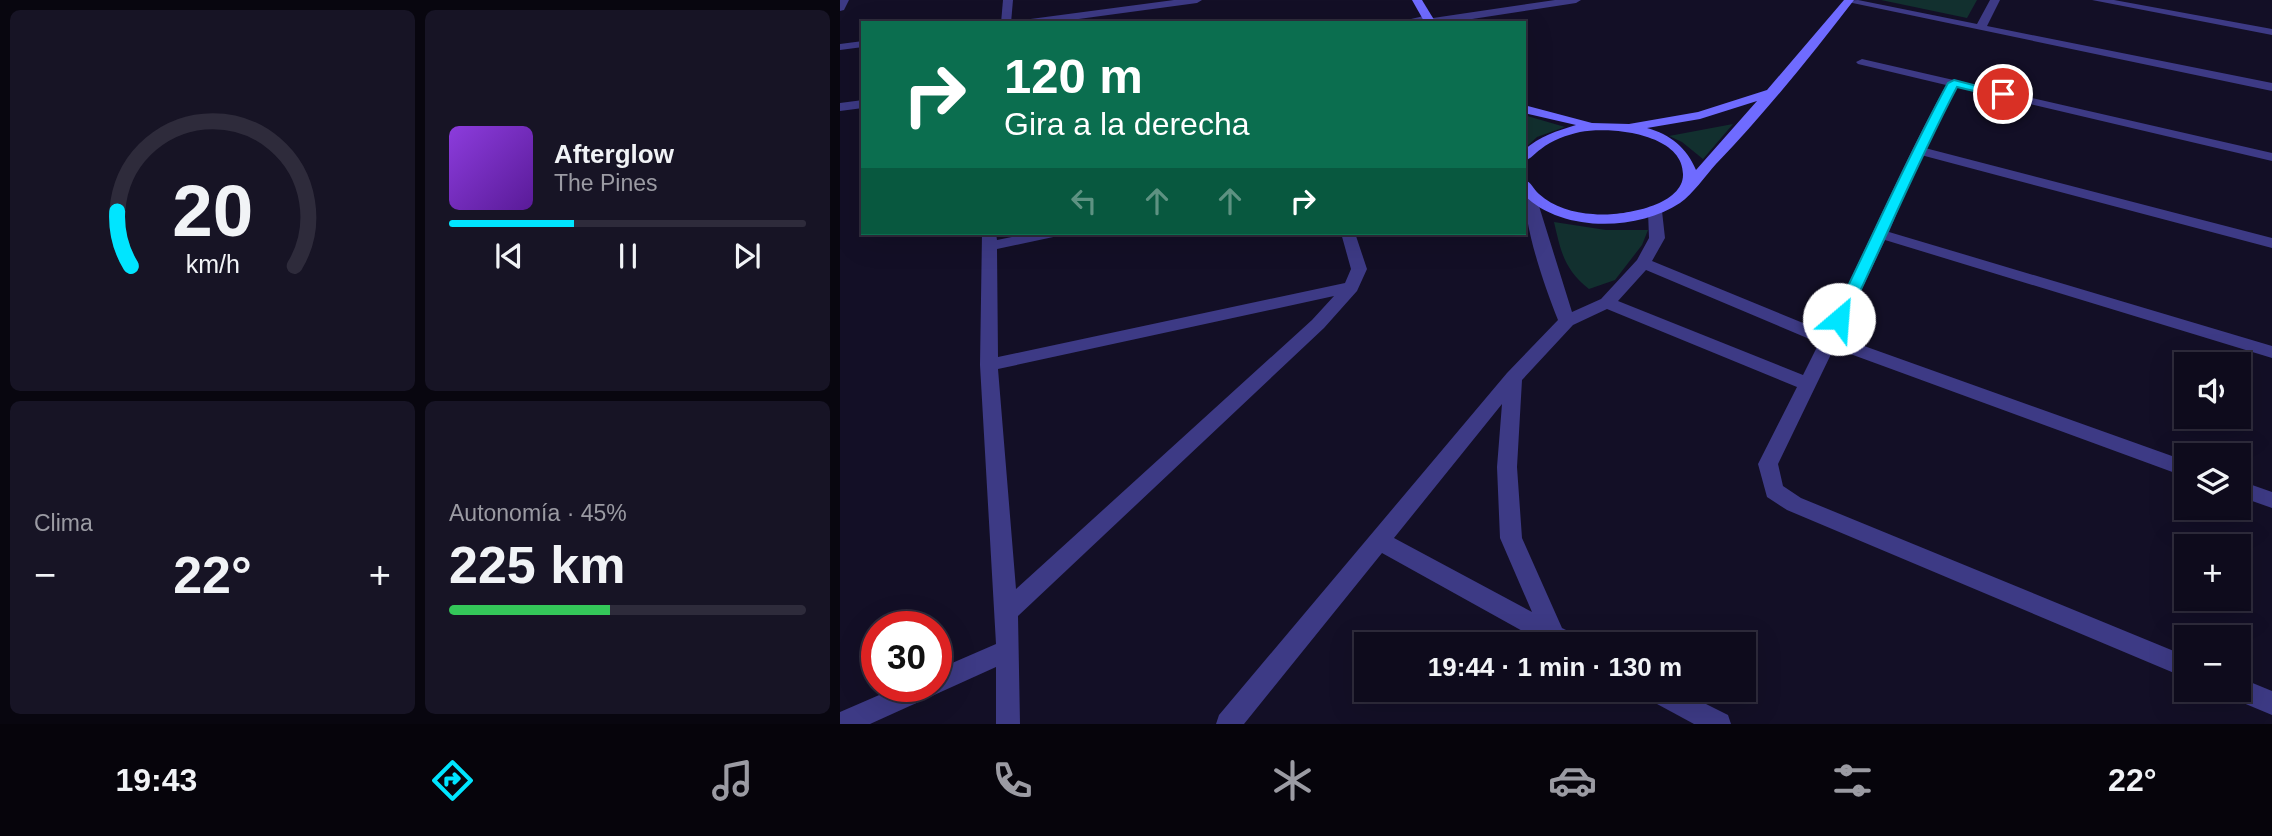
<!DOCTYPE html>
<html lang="es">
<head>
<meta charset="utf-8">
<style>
  body { margin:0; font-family:Arial,sans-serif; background:#171425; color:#f1f3f6; height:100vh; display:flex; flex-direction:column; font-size:26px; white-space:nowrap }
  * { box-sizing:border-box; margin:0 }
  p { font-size:23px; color:#9b9ba3 }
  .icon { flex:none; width:38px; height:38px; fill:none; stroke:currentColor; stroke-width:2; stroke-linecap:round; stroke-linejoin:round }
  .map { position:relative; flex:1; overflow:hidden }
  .details { display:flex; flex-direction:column; gap:10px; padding:10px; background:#08060f; width:840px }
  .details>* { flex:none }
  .banner { position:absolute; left:21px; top:21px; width:665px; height:214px; border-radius:0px; box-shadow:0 7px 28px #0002,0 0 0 2px #2e2b3b; background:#0b6e4f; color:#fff; overflow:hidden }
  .tools { position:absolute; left:1334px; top:352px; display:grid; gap:14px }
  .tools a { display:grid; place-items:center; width:77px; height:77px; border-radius:0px; background:#0e0b1c; box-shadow:0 7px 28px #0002,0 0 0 2px #2e2b3b; font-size:35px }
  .speed { position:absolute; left:21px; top:611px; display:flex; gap:14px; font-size:35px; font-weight:700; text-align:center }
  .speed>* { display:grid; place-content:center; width:91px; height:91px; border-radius:50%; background:#0e0b1c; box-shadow:0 7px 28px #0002,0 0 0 2px #2e2b3b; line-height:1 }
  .speed .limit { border:10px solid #d22; background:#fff; color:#111 }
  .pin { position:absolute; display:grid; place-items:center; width:60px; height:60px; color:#fff; margin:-30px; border:4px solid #fff; border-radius:50%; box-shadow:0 2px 7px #0007 }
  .me { position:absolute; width:77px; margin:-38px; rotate:27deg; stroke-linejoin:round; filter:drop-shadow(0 0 5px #0008) }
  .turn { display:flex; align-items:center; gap:24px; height:147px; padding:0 28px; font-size:32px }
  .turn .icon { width:91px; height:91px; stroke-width:2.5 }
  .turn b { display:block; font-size:49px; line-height:60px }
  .lanes { display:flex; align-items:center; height:66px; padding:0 28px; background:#0003; justify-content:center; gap:35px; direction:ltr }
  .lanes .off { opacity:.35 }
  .big { font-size:52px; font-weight:700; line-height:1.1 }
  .details .card { flex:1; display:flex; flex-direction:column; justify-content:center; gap:10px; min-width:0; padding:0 24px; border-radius:10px; background:#171425 }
  .details .dial { align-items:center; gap:0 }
  .dial svg { height:182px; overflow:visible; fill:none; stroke:#2e2b3b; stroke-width:7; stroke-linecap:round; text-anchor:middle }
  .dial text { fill:#f1f3f6; stroke:none }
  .song { display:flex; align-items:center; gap:21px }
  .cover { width:84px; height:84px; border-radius:10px; background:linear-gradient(135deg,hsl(270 70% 55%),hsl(270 70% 35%)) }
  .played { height:7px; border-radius:4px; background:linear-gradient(90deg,#00e5ff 35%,#2e2b3b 35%) }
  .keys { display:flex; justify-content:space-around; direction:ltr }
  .heat { display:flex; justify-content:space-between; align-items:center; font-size:38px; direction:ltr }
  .charge { height:10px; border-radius:5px; background:linear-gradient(90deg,#34c759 45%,#2e2b3b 0) }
  .details .tiles { flex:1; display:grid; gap:10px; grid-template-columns:repeat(2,1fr) }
  .trip { position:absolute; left:514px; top:632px; width:402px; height:70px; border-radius:0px; background:#0e0b1c; box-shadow:0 7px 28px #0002,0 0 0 2px #2e2b3b; font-weight:700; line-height:70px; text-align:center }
  .tab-bar { display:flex; height:112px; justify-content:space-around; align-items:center; background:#06040b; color:#9b9ba3 }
  .tab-bar .icon { width:49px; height:49px }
  .tab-bar .selected { color:#00e5ff }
  .tab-bar b { font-size:32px; color:#f1f3f6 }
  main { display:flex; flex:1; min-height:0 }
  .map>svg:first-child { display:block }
  .green { fill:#12302f }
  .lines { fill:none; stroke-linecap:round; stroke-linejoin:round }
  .street { fill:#3d3a85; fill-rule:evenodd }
  .secondary { fill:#6f6bff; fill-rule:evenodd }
  .route { fill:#00e5ff; stroke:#0095a6; stroke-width:2 }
</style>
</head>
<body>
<main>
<section class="details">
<div class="tiles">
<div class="card dial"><svg viewBox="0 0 100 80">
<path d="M14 69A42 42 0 1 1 86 69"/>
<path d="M14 69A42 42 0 0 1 8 45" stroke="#00e5ff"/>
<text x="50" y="56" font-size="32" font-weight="700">20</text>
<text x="50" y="72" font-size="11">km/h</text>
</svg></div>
<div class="card">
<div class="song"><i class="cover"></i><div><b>Afterglow</b><p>The Pines</p></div></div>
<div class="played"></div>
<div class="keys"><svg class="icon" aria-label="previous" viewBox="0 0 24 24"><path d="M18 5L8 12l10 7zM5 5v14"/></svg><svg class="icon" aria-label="pause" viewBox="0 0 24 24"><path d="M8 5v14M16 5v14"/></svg><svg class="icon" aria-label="next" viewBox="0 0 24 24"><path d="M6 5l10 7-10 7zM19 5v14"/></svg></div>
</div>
<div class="card"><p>Clima</p>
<div class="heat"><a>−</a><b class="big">22°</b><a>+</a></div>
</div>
<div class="card"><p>Autonomía · 45%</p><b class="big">225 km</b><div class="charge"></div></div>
</div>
</section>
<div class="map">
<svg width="1432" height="724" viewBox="0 0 1432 724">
  <rect width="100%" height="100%" fill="#130f26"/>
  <g class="green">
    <path d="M 1041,0 L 1137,0 L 1127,18 Z"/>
    <path d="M 684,115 L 725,127 L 697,137 L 684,149 Z"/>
    <path d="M 893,124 L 863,159 L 842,142 L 829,136 Z"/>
    <path d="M 714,222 L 766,230 L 808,230 L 802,245 L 775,280 L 749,289 C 724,269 721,252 714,222 Z"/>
  </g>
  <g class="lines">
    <g class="street">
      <path d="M 0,0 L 9,0 L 4,10 L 0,11 Z"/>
      <path d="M 163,0 L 173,0 L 171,23 L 161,23 Z"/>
      <path d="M 334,0 L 362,0 L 357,3 L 209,23 L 178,23 L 183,20 Z"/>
      <path d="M 715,0 L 741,0 L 736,3 L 606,23 L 554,23 L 588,15 L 593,18 Z"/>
      <path d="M 1018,0 L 1137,24 L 1150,0 L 1160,0 L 1147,26 L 1432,83 L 1432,91 L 1003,1 Z"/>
      <path d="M 1252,0 L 1274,0 L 1432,29 L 1432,35 Z"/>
      <path d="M 23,41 L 23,47 L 0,50 L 0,44 Z"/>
      <path d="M 1022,59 L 1432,153 L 1432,161 L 1117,87 L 1085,148 L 1432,238 L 1432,248 L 1081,155 L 1049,232 L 1432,346 L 1432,358 L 1045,240 L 999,337 L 1346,461 L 1346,477 L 994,348 L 938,464 L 943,486 L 961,498 L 1346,656 L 1346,678 L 947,510 L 927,497 L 918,464 L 957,387 L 767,309 L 733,325 L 682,380 L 677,467 L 682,538 L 722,628 L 738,636 L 742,644 L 706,644 L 542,553 L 404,724 L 376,724 L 379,715 L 667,373 L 718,320 C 703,282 684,228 684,186 L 692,187 L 694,190 L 732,312 L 761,299 L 797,260 L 809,238 L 808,211 L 815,207 L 822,211 L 825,238 L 812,261 L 985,332 C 1026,250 1062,165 1106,85 L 1018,64 L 1016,62 ZM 806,270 L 979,343 L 963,375 L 778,301 ZM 662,404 L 657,467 L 660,538 L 692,612 L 554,538 Z"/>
      <path d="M 23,100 L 23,108 L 0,111 L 0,103 Z"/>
      <path d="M 142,233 L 156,233 L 157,240 L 192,233 L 220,233 L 218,236 L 157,249 L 158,357 L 505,283 L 511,269 L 501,233 L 515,233 L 527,269 L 517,291 L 484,328 L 178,616 L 180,724 L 156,724 L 156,667 L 30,724 L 0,724 L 0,712 L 60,686 L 96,686 L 96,670 L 156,644 L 140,365 ZM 494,296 L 472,320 L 176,589 L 158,369 Z"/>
      <path d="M 1398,480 L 1432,492 L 1432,508 L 1398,496 Z"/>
      <path d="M 1398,677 L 1432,691 L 1432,715 L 1389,697 L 1386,690 L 1398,690 Z"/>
      <path d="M 803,690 L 838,690 L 888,715 L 891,724 L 854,724 L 806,698 Z"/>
    </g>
    <g class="secondary">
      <path d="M 572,0 L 582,0 L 596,23 L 585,23 Z"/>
      <path d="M 1004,0 L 1014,0 C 971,56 925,113 876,164 C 865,176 853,194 840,203 C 797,231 722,233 684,195 L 684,180 C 692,182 693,189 699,194 C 713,207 734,213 753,214 C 777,217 844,207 843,174 C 843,133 769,126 740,132 C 727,135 712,140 701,149 C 695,153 691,159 684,161 L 684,150 C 700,136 717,131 736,125 L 684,113 L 684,105 L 752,123 L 789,124 L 858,112 L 927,90 ZM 917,101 L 856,170 C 847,148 830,134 807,128 L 860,119 Z"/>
    </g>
  </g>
  <path class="route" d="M 1114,80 L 1168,94 L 1163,98 L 1117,87 C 1077,163 1044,242 1007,319 L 1004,322 L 994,322 L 992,319 C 1031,240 1066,160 1108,83 Z"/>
</svg>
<div class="tools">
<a><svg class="icon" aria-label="sound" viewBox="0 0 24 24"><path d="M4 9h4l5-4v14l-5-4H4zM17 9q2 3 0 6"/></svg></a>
<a><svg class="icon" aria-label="layers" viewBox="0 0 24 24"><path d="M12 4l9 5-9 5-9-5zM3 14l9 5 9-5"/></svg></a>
<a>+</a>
<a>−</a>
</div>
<div class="speed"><div class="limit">30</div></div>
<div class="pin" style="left:1163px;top:94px;background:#d93025"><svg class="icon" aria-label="arrive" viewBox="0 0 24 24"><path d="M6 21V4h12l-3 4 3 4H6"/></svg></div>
<svg class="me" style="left:999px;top:319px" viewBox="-20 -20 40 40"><circle r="19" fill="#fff"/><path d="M0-13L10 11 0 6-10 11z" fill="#00e5ff"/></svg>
<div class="trip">19:44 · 1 min · 130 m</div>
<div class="banner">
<div class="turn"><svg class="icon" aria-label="right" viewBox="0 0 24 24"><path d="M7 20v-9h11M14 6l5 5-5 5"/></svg><div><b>120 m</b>Gira a la derecha</div></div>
<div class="lanes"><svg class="icon off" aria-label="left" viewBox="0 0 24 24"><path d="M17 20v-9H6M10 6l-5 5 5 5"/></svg><svg class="icon off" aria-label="ahead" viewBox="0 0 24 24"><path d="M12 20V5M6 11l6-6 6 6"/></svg><svg class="icon off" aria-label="ahead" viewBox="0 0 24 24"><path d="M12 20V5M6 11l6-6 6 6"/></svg><svg class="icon" aria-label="right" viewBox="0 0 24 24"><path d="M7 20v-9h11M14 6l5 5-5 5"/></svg></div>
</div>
</div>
</main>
<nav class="tab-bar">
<b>19:43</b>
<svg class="icon selected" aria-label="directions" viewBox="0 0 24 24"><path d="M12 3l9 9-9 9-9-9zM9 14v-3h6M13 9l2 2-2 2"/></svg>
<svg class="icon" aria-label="music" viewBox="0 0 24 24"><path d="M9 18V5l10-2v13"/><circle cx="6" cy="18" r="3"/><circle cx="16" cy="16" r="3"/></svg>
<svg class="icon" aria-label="phone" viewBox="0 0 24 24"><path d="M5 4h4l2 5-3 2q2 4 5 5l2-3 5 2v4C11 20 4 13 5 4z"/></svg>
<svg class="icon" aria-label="climate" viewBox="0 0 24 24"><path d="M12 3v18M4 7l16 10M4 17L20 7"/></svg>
<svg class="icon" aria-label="car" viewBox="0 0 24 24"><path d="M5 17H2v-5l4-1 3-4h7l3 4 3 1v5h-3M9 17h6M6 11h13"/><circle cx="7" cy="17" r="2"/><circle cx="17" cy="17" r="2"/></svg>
<svg class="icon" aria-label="filters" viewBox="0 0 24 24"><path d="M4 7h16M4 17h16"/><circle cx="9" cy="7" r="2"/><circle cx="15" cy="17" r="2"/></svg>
<b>22°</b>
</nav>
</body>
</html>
